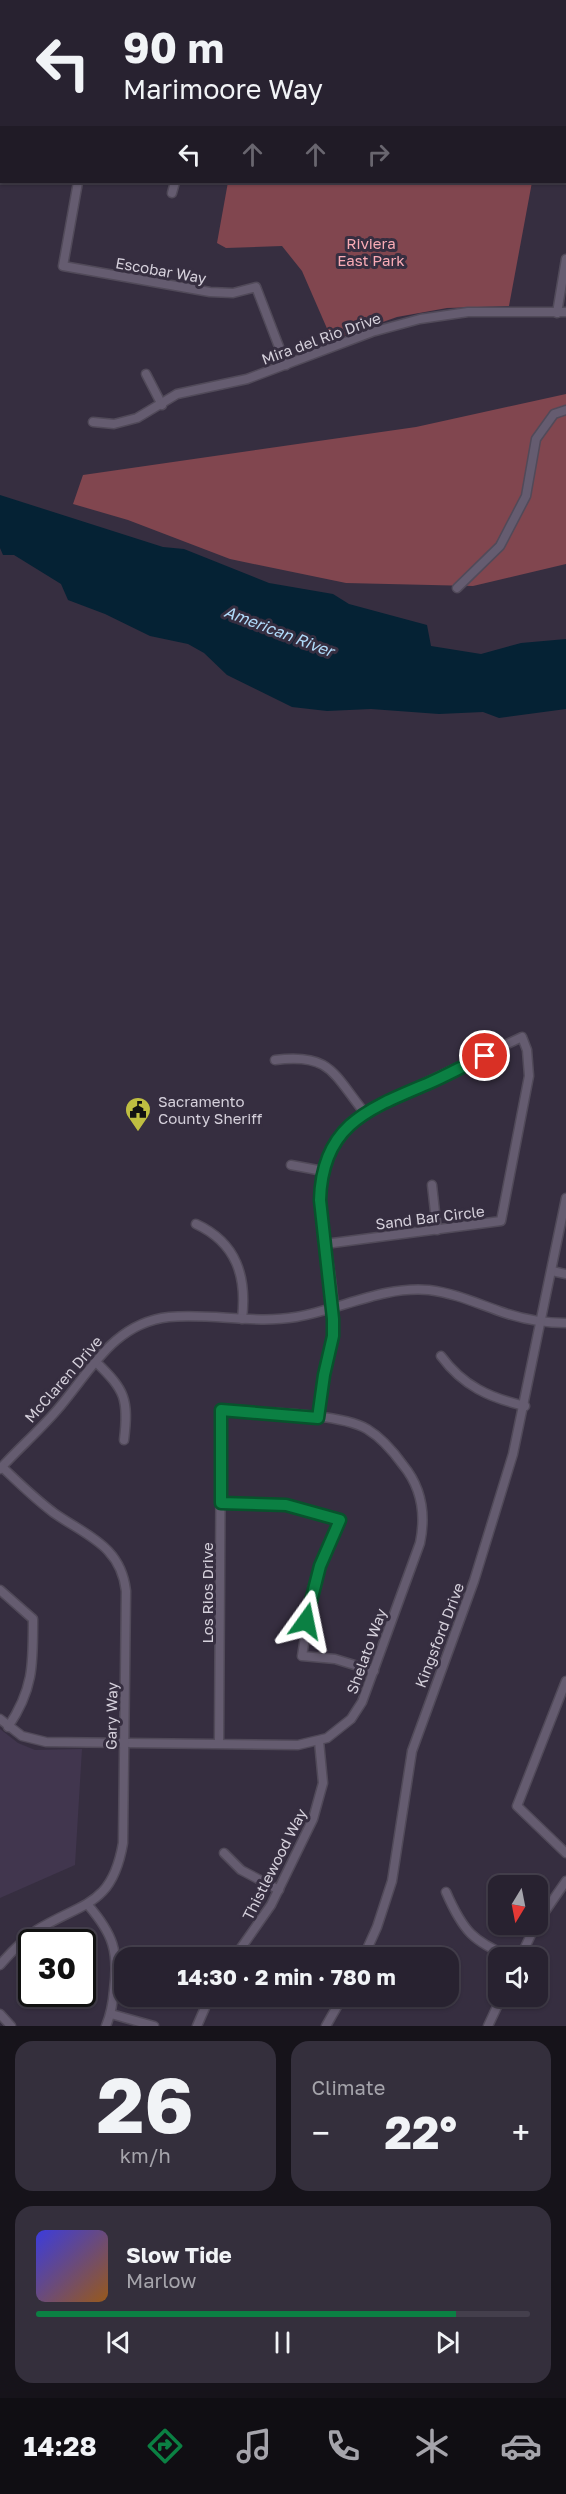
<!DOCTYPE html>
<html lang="en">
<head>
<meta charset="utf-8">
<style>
  body { margin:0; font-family:"Golos Text",sans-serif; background:#342f3c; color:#f1f3f6; height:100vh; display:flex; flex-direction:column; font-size:22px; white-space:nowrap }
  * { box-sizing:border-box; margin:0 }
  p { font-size:20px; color:#a5a4ab }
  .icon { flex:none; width:33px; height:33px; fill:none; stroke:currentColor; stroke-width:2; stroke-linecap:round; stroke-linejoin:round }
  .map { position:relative; height:2026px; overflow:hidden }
  .drawer { display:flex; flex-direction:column; gap:15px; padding:15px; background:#16131a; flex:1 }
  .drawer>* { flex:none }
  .guide { position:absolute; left:0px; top:0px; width:567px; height:183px; box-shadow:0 2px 4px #0004,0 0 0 2px #443f4c; background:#282230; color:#f1f3f6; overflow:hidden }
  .needle { width:39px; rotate:190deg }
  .controls { position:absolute; left:488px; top:1875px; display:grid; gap:12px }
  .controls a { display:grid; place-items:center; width:60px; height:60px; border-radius:12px; background:#282230; box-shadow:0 2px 4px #0004,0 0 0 2px #443f4c; font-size:30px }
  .speed { position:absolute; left:18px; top:1929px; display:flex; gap:12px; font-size:30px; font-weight:700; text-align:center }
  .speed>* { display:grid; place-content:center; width:78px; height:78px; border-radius:50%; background:#282230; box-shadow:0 2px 4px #0004,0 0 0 2px #443f4c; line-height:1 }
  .speed .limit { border:3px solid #111; border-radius:9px; background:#fff; color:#111 }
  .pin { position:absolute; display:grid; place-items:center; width:51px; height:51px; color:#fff; margin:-26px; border:3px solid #fff; border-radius:50%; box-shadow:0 2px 6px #0007 }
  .me { position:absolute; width:66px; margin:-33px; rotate:12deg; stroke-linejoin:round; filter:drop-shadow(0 0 4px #0008) }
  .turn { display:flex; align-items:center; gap:21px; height:126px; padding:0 24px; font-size:27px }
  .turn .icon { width:78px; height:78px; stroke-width:2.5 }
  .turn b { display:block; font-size:42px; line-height:51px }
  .lanes { display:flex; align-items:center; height:57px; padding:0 24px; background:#0003; justify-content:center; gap:30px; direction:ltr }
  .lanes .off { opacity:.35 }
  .big { font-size:45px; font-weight:700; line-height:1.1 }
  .drawer .tile { flex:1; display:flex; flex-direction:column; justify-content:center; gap:9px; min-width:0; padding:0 21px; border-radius:18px; background:#342f3c }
  .drawer .dial { align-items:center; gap:0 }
  .dial b { font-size:78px; line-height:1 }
  .song { display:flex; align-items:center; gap:18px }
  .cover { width:72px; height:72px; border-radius:9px; background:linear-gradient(135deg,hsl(240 70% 55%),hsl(30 70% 35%)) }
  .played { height:6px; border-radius:3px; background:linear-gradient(90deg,#0b8043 85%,#443f4c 85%) }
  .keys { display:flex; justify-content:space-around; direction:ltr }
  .heat { display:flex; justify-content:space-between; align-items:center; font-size:33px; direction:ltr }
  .drawer .tiles { flex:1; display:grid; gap:15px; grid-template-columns:1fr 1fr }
  .tile:last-child { grid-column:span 2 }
  .trip { position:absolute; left:114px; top:1947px; width:345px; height:60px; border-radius:18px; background:#282230; box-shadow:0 2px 4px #0004,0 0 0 2px #443f4c; font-weight:700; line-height:60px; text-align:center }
  .tabs { display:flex; height:96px; justify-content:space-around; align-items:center; background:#100e13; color:#a5a4ab }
  .tabs .icon { width:42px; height:42px }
  .tabs .selected { color:#0b8043 }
  .tabs b { font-size:27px; color:#f1f3f6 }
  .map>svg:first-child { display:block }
  .built { fill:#41364e }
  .green { fill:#81464f }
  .water { fill:#052234 }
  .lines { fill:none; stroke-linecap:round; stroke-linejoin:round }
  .minor-casing { stroke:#514a59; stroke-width:11 }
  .minor { stroke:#655c70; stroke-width:8 }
  .route-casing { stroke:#07532c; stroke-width:15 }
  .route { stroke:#0b8043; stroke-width:10 }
  .labels { text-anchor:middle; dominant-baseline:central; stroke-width:6; stroke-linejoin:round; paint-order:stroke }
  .park-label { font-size:15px; fill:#f9abb5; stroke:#362e40 }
  .street-label { font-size:15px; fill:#d5d0db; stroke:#362e40 }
  .poi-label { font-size:15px; fill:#d5d0db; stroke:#362e40; text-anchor:start }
  .water-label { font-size:16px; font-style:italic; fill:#b0daf9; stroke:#362e40 }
</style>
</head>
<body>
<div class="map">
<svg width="566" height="2026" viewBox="0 0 566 2026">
  <rect width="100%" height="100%" fill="#362e40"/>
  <path class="built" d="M 0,1729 L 18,1743 L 35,1750 L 82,1749 L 75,1865 L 0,1898 Z"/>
  <g class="green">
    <path d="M 228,182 L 532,182 L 509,306 L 447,308 L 397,317 L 332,340 L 302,271 L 282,246 L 226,248 L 217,243 Z"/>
    <path d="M 566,394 L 566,564 L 473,586 L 346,583 L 230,559 L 128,520 L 73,504 L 83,475 L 416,427 Z"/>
  </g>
  <path class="water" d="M 0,495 L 163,547 L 184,549 L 269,583 L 333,594 L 349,604 L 427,625 L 431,646 L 481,654 L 521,643 L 566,639 L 566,709 L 499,718 L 483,712 L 439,714 L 371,709 L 327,711 L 292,707 L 227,675 L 204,653 L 188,644 L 150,636 L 105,614 L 68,600 L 61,584 L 14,555 L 3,555 L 0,548 Z"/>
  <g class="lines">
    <defs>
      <g id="minor">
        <path d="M 22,0 L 22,2"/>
        <path d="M 279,0 L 287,2"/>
        <path d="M 110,2 L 110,0"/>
        <path d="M 439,2 L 440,0"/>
        <path d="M 527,2 L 527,0"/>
        <path d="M 0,98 L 2,98"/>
        <path d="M 0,135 L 2,127"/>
        <path d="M 78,182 L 63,266 L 210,292 L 233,293 L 256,287 L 286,365"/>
        <path d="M 172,193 L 175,182"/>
        <path d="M 557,313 L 566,259"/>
        <path d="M 146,374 L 162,405"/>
        <path d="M 93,422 L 114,424 L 137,418 L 177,394 L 247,379 L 372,332 L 420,319 L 468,312 L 566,312"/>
        <path d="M 457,588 L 500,546 L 526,496 L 536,439 L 554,414 L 566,410"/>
        <path d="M 275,1060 C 330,1053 333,1073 364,1112"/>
        <path d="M 291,1165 L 323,1171"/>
        <path d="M 432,1185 L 437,1230"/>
        <path d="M 196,1224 C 237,1243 247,1277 242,1319"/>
        <path d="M 552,1271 L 566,1274"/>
        <path d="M 441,1356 C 463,1386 490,1398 525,1406"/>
        <path d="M 96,1362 C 125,1390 129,1399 124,1440"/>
        <path d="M 318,1418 C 322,1384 333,1351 334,1318 C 334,1237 290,1177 364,1112 L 522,1037 L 527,1050 L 529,1076 L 501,1221 L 325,1244"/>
        <path d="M 0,1469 C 18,1449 39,1431 57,1410 C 90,1372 113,1323 169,1317 C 211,1313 254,1324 296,1317 C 342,1309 382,1286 429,1290 C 454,1293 476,1303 499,1311 C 521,1319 543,1323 566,1323"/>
        <path d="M 221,1503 L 286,1505 L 340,1520 L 313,1587 L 302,1656 L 335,1659 L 374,1671"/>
        <path d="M 0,1590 L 33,1619 C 33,1663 34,1689 8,1727"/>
        <path d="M 566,1681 L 517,1806 L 566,1853"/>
        <path d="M 0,1719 L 22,1736 L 46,1742 L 298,1745 L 327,1738 L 351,1719 L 362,1702 L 420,1543 C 426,1514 422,1488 403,1465 C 393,1451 382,1438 367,1429 C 337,1412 258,1413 221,1410 L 219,1744"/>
        <path d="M 224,1853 L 241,1870 L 279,1890"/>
        <path d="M 446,1892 C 463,1931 473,1942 513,1958"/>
        <path d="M 88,1905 C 113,1934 119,1951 114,1990 C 113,2002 111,2014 106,2026"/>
        <path d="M 537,1923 L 566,1881"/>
        <path d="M 234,1958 L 271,1905 L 313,1819 L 323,1783 L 319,1741"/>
        <path d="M 363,1958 L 377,1927 L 392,1881 L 412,1751 L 474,1581 L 513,1454 L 566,1198"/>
        <path d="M 520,1958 L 536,1924"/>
        <path d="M 0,1965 C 11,1952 23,1940 37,1930 C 82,1902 112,1907 123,1843 L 126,1591 C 121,1546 87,1536 54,1513 C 35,1499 19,1483 2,1467"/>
        <path d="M 0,2014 L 11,2026"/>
        <path d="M 111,2014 L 154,2026"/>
        <path d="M 197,2026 L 210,1996"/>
        <path d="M 326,2026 L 343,1996"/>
        <path d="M 488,2026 L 502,1996"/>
      </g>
    </defs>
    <use href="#minor" class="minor-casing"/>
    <use href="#minor" class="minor"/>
  </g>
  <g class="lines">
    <defs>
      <path id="route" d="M 306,1621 L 320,1566 L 340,1520 L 286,1505 L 221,1503 L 221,1410 L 318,1418 L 324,1375 L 333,1336 L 333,1319 L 320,1200 C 322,1125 368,1109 427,1084 C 446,1076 465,1065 485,1056"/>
    </defs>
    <use href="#route" class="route-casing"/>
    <use href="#route" class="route"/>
  </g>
  <defs>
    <symbol id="civic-pin" viewBox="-11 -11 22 30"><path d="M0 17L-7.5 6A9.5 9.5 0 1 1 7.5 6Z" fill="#bfbe41" stroke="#362e40"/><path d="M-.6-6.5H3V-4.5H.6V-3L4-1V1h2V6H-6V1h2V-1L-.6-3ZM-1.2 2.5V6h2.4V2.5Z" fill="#111"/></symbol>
  </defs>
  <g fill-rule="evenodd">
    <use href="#civic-pin" x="123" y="1095" width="30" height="40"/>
  </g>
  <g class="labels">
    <g class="park-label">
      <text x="371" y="243">Riviera<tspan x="371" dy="17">East Park</tspan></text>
    </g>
    <g class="street-label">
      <text transform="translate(161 270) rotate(10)">Escobar Way</text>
      <text transform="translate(321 338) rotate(-20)">Mira del Rio Drive</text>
      <text transform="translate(430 1217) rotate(-7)">Sand Bar Circle</text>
      <text transform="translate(63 1379) rotate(-49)">McClaren Drive</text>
      <text transform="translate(207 1593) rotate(-90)">Los Rios Drive</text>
      <text transform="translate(439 1635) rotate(-69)">Kingsford Drive</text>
      <text transform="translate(366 1651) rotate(-70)">Shelato Way</text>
      <text transform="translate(111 1716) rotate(-89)">Gary Way</text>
      <text transform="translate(274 1864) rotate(-63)">Thistlewood Way</text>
    </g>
    <g class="poi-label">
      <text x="158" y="1101">Sacramento<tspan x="158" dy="17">County Sheriff</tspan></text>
    </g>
    <g class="water-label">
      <text transform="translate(279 631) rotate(21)">American River</text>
    </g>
  </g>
</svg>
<div class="controls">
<a><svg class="needle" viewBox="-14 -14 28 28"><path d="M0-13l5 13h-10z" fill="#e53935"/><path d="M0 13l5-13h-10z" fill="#a5a4ab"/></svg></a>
<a><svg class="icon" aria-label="sound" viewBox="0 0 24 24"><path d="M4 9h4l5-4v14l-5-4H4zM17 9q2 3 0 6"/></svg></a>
</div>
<div class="speed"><div class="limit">30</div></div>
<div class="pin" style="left:485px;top:1056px;background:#d93025"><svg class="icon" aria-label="arrive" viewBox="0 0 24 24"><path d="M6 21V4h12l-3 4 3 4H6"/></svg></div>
<svg class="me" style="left:306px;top:1621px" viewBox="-20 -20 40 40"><path d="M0-17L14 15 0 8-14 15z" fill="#0b8043" stroke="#fff" stroke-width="4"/></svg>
<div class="trip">14:30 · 2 min · 780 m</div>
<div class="guide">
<div class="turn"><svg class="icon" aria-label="left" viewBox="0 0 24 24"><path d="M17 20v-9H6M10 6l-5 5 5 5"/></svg><div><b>90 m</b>Marimoore Way</div></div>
<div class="lanes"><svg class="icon" aria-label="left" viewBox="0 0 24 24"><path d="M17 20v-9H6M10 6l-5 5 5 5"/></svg><svg class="icon off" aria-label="ahead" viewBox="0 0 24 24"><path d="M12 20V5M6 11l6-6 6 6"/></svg><svg class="icon off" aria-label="ahead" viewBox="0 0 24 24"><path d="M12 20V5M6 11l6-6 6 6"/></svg><svg class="icon off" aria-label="right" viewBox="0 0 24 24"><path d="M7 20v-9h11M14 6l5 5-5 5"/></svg></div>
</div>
</div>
<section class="drawer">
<div class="tiles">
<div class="tile dial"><b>26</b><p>km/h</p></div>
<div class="tile"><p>Climate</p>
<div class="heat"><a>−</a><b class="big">22°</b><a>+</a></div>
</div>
<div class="tile">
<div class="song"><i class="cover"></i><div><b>Slow Tide</b><p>Marlow</p></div></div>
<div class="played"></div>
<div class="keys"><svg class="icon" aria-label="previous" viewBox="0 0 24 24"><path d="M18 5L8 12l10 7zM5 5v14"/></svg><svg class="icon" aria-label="pause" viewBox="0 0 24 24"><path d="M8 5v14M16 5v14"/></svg><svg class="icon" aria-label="next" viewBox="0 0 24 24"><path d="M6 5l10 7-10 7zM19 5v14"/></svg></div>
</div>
</div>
</section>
<nav class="tabs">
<b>14:28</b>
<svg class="icon selected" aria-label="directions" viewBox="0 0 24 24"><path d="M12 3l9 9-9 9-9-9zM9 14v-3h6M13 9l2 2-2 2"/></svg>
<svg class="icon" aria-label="music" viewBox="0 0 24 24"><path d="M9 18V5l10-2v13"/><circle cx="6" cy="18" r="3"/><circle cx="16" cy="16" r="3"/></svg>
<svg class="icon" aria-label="phone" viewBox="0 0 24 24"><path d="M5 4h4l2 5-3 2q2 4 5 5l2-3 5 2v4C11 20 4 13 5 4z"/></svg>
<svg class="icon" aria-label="climate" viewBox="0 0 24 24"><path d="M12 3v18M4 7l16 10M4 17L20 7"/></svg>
<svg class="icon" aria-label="car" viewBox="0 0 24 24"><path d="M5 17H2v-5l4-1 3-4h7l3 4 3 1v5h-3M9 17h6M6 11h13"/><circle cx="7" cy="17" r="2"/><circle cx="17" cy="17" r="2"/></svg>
</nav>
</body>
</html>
